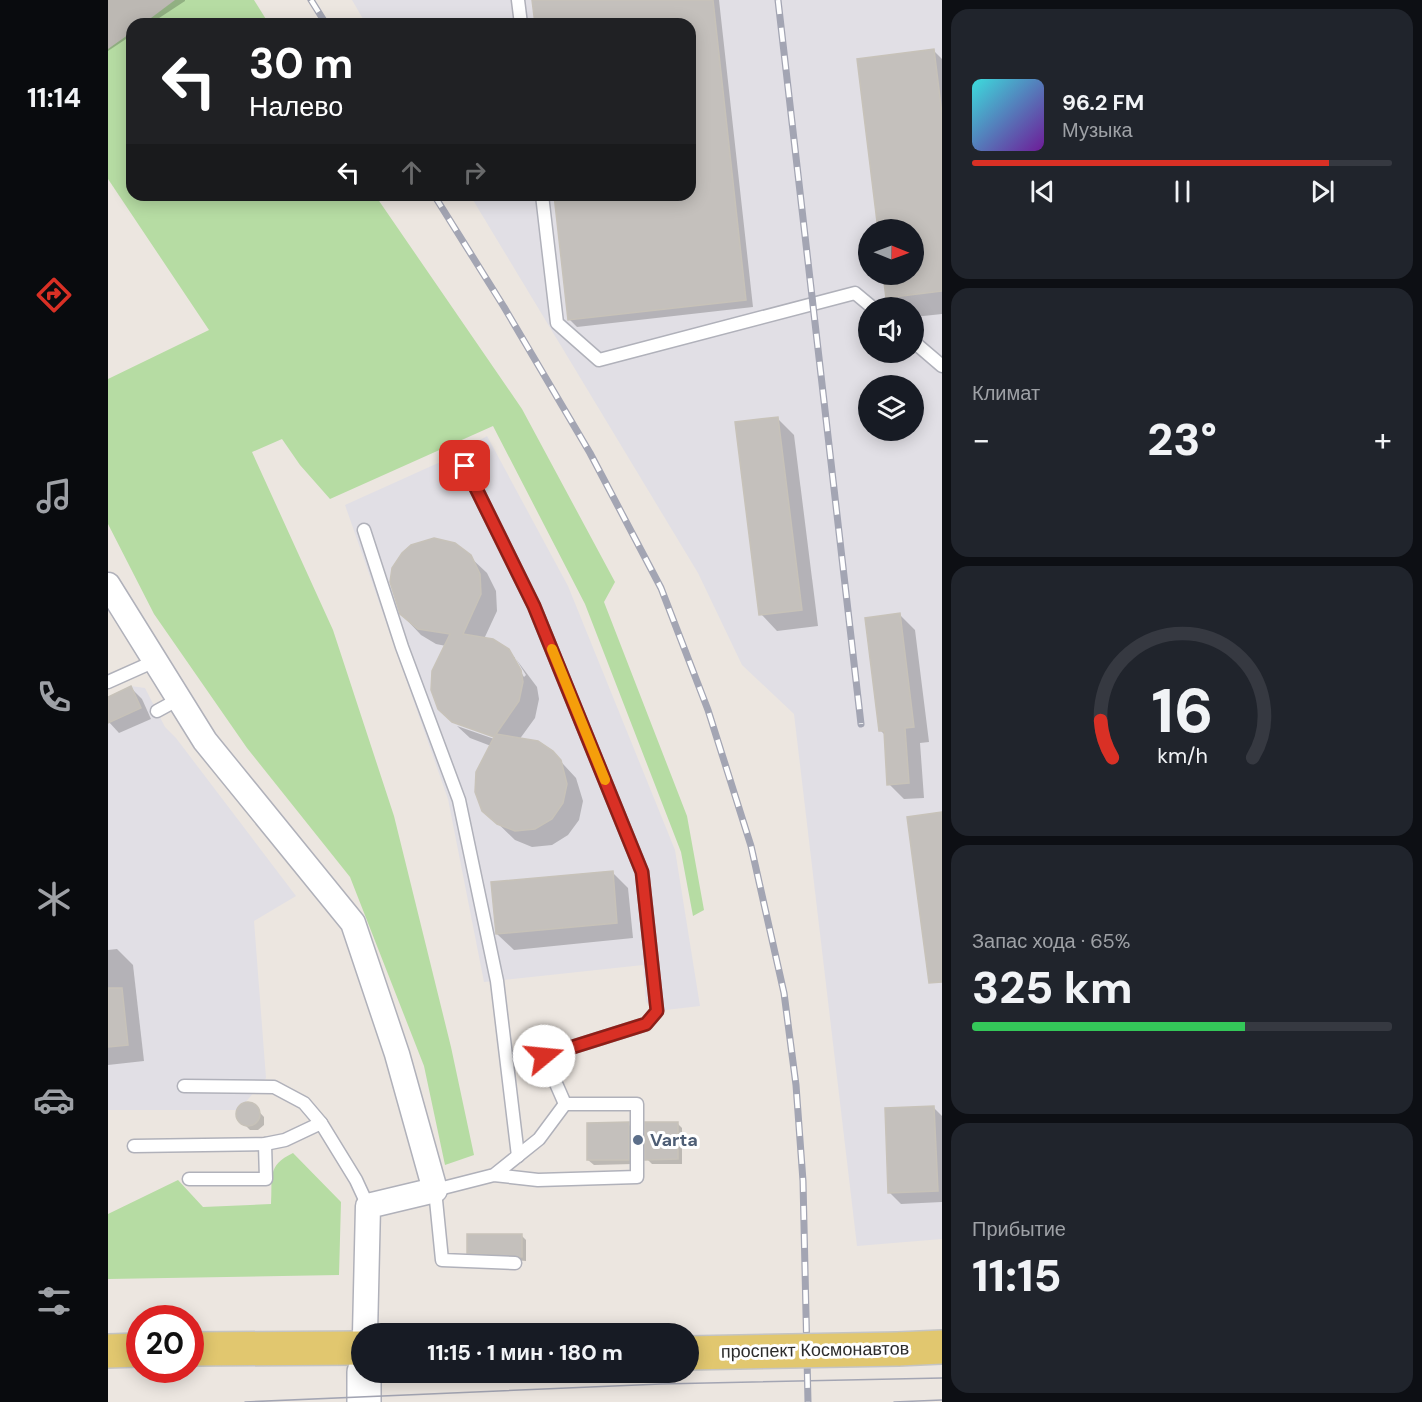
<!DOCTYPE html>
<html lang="ru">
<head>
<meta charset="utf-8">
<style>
  body { margin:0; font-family:"DM Sans",sans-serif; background:#20242c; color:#f1f3f6; height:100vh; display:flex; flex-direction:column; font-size:22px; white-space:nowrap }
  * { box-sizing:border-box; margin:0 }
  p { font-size:20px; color:#9ea1a6 }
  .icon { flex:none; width:33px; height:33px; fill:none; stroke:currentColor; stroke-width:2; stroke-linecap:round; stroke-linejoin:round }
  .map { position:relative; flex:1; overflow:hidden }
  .side { display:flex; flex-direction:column; gap:9px; padding:9px; background:#0d0f14; width:480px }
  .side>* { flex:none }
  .guide { position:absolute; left:18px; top:18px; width:570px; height:183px; border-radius:18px; box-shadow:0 3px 15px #0003; background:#202124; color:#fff; overflow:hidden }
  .needle { width:39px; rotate:91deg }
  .controls { position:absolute; left:750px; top:219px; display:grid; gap:12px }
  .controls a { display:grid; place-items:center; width:66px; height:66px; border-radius:50%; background:#171b24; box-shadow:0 3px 15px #0003; font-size:30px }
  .speed { position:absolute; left:18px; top:1305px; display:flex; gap:12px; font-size:30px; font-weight:700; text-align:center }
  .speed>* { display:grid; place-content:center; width:78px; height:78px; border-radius:50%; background:#171b24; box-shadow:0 3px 15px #0003; line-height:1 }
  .speed .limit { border:9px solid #d22; background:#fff; color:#111 }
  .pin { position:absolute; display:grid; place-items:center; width:51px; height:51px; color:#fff; margin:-26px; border-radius:12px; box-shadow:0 3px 9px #0006 }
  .me { position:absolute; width:66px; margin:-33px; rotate:73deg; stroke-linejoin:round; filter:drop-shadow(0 0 4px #0008) }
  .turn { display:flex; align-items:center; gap:21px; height:126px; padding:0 24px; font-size:27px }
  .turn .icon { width:78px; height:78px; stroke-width:2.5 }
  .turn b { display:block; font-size:42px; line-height:51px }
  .lanes { display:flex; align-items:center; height:57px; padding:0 24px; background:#0003; justify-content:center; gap:30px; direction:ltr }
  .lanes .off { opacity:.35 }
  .big { font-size:45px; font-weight:800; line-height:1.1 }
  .side .widget { flex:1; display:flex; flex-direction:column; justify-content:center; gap:9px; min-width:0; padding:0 21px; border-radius:18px; background:#20242c }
  .side .dial { align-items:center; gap:0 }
  .dial svg { height:156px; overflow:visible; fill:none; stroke:#363941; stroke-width:7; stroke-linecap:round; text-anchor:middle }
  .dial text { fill:#f1f3f6; stroke:none }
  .song { display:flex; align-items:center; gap:18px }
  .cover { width:72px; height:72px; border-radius:9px; background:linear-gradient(135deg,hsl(180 70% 55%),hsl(280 70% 35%)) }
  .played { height:6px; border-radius:3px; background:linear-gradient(90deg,#d93025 85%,#363941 85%) }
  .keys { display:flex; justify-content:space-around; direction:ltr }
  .heat { display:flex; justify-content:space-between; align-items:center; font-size:33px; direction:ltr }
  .charge { height:9px; border-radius:4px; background:linear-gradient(90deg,#34c759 65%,#363941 0) }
  .trip { position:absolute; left:243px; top:1323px; width:348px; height:60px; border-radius:30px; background:#171b24; box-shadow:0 3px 15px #0003; font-weight:800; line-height:60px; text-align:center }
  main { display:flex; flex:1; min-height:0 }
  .tab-bar { display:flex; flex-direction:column; width:108px; justify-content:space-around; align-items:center; background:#090b0e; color:#9ea1a6 }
  .tab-bar .icon { width:42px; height:42px }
  .tab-bar .active { color:#d93025 }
  .tab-bar b { font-size:27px; color:#f1f3f6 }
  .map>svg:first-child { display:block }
  .industrial { fill:#e1dfe5; fill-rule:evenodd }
  .green { fill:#b6dca3 }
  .shadow { fill:#0003 }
  .building { fill:#c4c0bc; stroke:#c7c2b9; stroke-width:1.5 }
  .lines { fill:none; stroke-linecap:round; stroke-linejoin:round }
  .lane-casing { stroke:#b0b1ba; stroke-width:15 }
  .street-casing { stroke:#b0b1ba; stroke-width:27 }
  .secondary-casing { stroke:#b0b1ba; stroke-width:36 }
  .primary-casing { stroke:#c4c4c4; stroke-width:36 }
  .lane { stroke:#fff; stroke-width:12 }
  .street { stroke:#fff; stroke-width:24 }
  .secondary { stroke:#fff; stroke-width:33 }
  .primary { stroke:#e1c76f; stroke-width:33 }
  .tram { stroke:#a3a5b3; stroke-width:1.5 }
  .rail-casing { stroke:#a3a5b3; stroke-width:7 }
  .rail { stroke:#fff; stroke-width:4.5; stroke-dasharray:14; stroke-linecap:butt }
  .primary-bridge-casing { stroke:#c4c4c4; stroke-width:36; stroke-linecap:butt }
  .primary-bridge { stroke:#e1c76f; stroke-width:33 }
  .route-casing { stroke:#8d1f18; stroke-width:15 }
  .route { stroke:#d93025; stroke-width:10 }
  .slow { stroke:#f59e0b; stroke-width:10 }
  .service-dot { fill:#5c6f8a; stroke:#fff; stroke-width:2 }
  .labels { text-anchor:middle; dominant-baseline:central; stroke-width:6; stroke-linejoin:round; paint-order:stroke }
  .service-label { font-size:18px; font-weight:bold; fill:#4e5e75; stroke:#fff; text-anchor:start }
  .street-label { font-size:18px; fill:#2c2c2c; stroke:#fff }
</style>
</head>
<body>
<main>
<nav class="tab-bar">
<b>11:14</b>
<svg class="icon active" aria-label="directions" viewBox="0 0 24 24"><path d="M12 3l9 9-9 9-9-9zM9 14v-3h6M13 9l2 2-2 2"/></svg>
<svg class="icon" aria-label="music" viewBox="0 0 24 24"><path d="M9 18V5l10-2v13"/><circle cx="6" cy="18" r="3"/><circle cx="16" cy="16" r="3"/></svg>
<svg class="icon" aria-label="phone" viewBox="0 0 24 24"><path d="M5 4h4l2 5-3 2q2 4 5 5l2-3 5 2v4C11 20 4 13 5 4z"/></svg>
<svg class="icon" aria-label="climate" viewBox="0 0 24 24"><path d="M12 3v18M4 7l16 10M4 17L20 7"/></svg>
<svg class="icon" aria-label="car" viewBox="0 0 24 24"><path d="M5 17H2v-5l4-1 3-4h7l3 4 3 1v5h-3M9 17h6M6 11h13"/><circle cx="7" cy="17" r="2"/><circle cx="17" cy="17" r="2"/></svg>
<svg class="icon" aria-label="filters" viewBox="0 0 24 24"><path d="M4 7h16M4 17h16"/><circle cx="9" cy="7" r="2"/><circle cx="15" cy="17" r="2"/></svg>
</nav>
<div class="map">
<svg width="834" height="1402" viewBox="0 0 834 1402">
  <rect width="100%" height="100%" fill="#ece6e0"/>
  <g class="industrial">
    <path d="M 244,0 L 834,0 L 834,1239 L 749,1246 L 686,714 L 634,665 L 590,573 L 362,195 L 582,195 L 582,24 L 258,24 ZM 760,230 L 806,230 L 806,274 L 760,274 ZM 760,308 L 806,308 L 806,352 L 760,352 ZM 760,386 L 806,386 L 806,430 L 760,430 Z"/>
    <path d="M 379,436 L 460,586 L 567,850 L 592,1006 L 549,1011 L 538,1002 L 535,965 L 376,982 L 340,799 L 237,505 L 339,459 Z"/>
    <path d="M 23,686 L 37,688 L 57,727 L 68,738 L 188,896 L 146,921 L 158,1078 L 131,1110 L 0,1110 L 0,697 Z"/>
  </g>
  <g class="green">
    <path d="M 67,0 L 146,0 L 161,24 L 35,24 Z"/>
    <path d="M 24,32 L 24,195 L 267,195 L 414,409 L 507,582 L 496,602 L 579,816 L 596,910 L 585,916 L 573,852 L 477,604 L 385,426 L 222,499 L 192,465 L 174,439 L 144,452 L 225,630 L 286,816 L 343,1047 L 366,1155 L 337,1165 L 316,1066 L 242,877 L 139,748 L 46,614 L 0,524 L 0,379 L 101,330 L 0,179 L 0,49 Z"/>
    <path d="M 185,1153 L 233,1202 L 231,1275 L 0,1279 L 0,1214 L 70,1180 L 95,1207 L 163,1204 C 165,1178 158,1166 185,1153 Z"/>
  </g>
  <g class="shadow">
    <path d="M 0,0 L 77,0 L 77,1 L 42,24 L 24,24 L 24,35 L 0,51 Z"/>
    <path d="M 426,0 L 611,0 L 645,307 L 469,327 L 461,319 L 447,195 L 582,195 L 582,24 L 428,24 Z"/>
    <path d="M 826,51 L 834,59 L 834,314 L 806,317 L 806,308 L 790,308 L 779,297 L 806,274 L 806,230 Z"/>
    <path d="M 670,419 L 686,435 L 710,626 L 669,631 L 653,614 Z"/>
    <path d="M 362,557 L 379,573 L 388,591 L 389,611 L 376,639 L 400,650 L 407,658 L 404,658 L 416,677 L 418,675 L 408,659 L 429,687 L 431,699 L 427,718 L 411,740 L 444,752 L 468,778 L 475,801 L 471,820 L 460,835 L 444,845 L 424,847 L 407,840 L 376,810 L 383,746 L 362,738 L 349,726 L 392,741 L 393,738 L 345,721 L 338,646 L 328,644 L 313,635 L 297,618 Z"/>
    <path d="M 792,615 L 807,630 L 821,742 L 812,743 L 816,798 L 796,799 L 781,784 L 777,735 L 773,731 Z"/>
    <path d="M 23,688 L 34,699 L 43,719 L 11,733 L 0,721 L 0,698 Z"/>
    <path d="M 504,872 L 520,888 L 525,938 L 406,950 L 389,934 Z"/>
    <path d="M 9,949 L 25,965 L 36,1061 L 0,1065 L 0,950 Z"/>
    <path d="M 136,1105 L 145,1105 L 156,1117 L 156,1125 L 150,1130 L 142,1130 L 130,1118 L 131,1110 Z"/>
    <path d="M 826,1108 L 834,1116 L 834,1202 L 793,1204 L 782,1193 Z"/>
    <path d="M 569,1123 L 574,1128 L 574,1164 L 544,1164 L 539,1159 Z"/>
    <path d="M 520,1124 L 525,1129 L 525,1164 L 486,1165 L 480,1160 Z"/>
    <path d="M 413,1235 L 418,1240 L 418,1261 L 366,1257 L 361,1252 Z"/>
  </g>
  <g class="building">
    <path d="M 424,0 L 605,0 L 638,300 L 460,320 L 446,195 L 582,195 L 582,24 L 427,24 Z"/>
    <path d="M 826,49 L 834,114 L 834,291 L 778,298 L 775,274 L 806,274 L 806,230 L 770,230 L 749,59 Z"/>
    <path d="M 670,417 L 694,610 L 651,615 L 627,422 Z"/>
    <path d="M 326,538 L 347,543 L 363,555 L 372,574 L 373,594 L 355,634 L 385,639 L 401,649 L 413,670 L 415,682 L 411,701 L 388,734 L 430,741 L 445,751 L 453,760 L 459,784 L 455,803 L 444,819 L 427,829 L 407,831 L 389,824 L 374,811 L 367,792 L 368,772 L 387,735 L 386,737 L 344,722 L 330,709 L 323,690 L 324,671 L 342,634 L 310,629 L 292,614 L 282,582 L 284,568 L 294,553 L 303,545 Z"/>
    <path d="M 792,613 L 806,727 L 797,728 L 801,783 L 779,785 L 776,731 L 771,731 L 757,618 Z"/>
    <path d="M 23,686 L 33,708 L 0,723 L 0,697 Z"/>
    <path d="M 834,812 L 834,982 L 821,983 L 799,817 Z"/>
    <path d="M 505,871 L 509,923 L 388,934 L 383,882 Z"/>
    <path d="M 0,988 L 14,988 L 20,1045 L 0,1047 Z"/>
    <circle cx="140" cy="1114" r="12"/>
    <path d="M 826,1106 L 830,1191 L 780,1193 L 777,1108 Z"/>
    <path d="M 521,1122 L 521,1160 L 479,1160 L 479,1123 Z"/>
    <path d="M 537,1122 L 570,1122 L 570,1159 L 537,1160 Z"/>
    <path d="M 359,1234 L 414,1234 L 414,1257 L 359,1253 Z"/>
  </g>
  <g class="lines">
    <defs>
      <g id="lane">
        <path d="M 410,0 L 413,24"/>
        <path d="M 434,195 L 449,323 L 491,360 L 747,293 L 765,308"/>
        <path d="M 806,342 L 834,366"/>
        <path d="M 357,466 L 426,606 L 534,872 L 549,1011 L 538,1024 L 436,1056 L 457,1104"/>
        <path d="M 256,530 L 294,647 L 351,800 L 389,981 L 410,1156"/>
        <path d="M 0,682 L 47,661"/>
        <path d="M 49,711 L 71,699"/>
        <path d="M 76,1086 L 166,1087 L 196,1103 L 213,1123"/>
        <path d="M 26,1146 L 157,1144 L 177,1140 L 213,1123 L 248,1180 L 260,1206"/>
        <path d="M 386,1175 L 430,1180 L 529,1177 L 529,1104 L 457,1104 L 431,1139 L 386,1175 L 327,1190 L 334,1260 L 407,1263"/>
        <path d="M 81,1179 L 158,1179 L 157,1144"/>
      </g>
      <path id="street" d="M 0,585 L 97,741 L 245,923 L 289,1054 L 327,1190 L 260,1206 L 257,1334"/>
      <path id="secondary" d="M 256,1402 L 256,1372"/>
      <g id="primary">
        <path d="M 82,1349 L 254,1348"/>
        <path d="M 790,1349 L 834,1347"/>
        <path d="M 0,1351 L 32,1350"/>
      </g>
    </defs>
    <use href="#lane" class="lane-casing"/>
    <use href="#street" class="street-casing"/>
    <use href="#secondary" class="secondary-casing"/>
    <use href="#primary" class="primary-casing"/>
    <use href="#lane" class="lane"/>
    <use href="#street" class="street"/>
    <use href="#secondary" class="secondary"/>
    <use href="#primary" class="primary"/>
    <g class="tram">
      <path d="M 137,1402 L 553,1384 L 834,1378"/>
      <path d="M 786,1402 L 834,1400"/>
    </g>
    <defs>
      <g id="rail">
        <path d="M 203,0 L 218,24"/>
        <path d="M 670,0 L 753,724"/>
        <path d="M 326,195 L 396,307 L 482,453 L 553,588 L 600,710 L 643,846 L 676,993 L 688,1085 L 695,1181 L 700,1402"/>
      </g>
    </defs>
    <use href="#rail" class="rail-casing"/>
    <use href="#rail" class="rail"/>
    <defs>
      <path id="primary-bridge" d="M 580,1353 L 790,1349"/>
    </defs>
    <use href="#primary-bridge" class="primary-bridge-casing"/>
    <use href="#primary-bridge" class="primary-bridge"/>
  </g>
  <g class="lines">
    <defs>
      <path id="route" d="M 357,466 L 426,606 L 534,872 L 549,1011 L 538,1024 L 436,1056"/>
    </defs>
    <use href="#route" class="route-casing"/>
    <use href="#route" class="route"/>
    <path class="slow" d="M 444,649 L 497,780"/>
  </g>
  <circle class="service-dot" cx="530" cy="1140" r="6"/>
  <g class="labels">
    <g class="service-label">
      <text x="542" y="1140">Varta</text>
    </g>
    <g class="street-label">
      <text transform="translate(707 1350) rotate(-1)">проспект Космонавтов</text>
    </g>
  </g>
</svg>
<div class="controls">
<a><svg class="needle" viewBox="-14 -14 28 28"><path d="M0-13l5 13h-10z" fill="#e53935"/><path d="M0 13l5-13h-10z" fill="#9ea1a6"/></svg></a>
<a><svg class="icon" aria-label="sound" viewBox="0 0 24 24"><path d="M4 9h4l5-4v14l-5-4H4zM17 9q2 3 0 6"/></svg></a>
<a><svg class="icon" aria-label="layers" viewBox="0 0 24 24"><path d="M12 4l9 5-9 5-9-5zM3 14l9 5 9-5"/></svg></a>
</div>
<div class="speed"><div class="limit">20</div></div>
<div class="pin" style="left:357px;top:466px;background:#d93025"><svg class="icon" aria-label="arrive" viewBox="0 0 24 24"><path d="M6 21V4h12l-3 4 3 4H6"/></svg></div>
<svg class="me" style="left:436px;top:1056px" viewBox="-20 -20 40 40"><circle r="19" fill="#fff"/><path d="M0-13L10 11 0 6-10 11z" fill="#d93025"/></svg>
<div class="trip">11:15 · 1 мин · 180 m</div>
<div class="guide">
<div class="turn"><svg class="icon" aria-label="left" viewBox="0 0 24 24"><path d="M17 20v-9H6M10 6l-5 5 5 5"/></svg><div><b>30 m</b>Налево</div></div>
<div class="lanes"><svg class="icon" aria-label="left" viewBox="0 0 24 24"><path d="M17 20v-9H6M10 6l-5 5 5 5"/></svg><svg class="icon off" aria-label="ahead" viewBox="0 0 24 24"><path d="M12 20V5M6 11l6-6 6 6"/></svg><svg class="icon off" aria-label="right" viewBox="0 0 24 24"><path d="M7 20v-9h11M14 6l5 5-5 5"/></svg></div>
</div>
</div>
<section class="side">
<div class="widget">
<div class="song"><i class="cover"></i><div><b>96.2 FM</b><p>Музыка</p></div></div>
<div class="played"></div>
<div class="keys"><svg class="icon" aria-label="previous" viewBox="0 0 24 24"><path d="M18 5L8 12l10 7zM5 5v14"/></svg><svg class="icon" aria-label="pause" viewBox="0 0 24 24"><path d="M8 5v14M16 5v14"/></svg><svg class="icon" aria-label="next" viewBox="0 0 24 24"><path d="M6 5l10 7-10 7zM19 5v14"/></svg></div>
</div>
<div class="widget"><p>Климат</p>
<div class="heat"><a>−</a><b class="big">23°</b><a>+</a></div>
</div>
<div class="widget dial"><svg viewBox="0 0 100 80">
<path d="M14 69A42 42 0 1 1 86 69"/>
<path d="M14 69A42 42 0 0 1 8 50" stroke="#d93025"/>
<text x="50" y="56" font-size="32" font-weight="700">16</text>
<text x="50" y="72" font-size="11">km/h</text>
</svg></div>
<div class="widget"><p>Запас хода · 65%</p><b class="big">325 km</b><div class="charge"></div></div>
<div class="widget"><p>Прибытие</p><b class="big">11:15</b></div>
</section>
</main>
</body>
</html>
